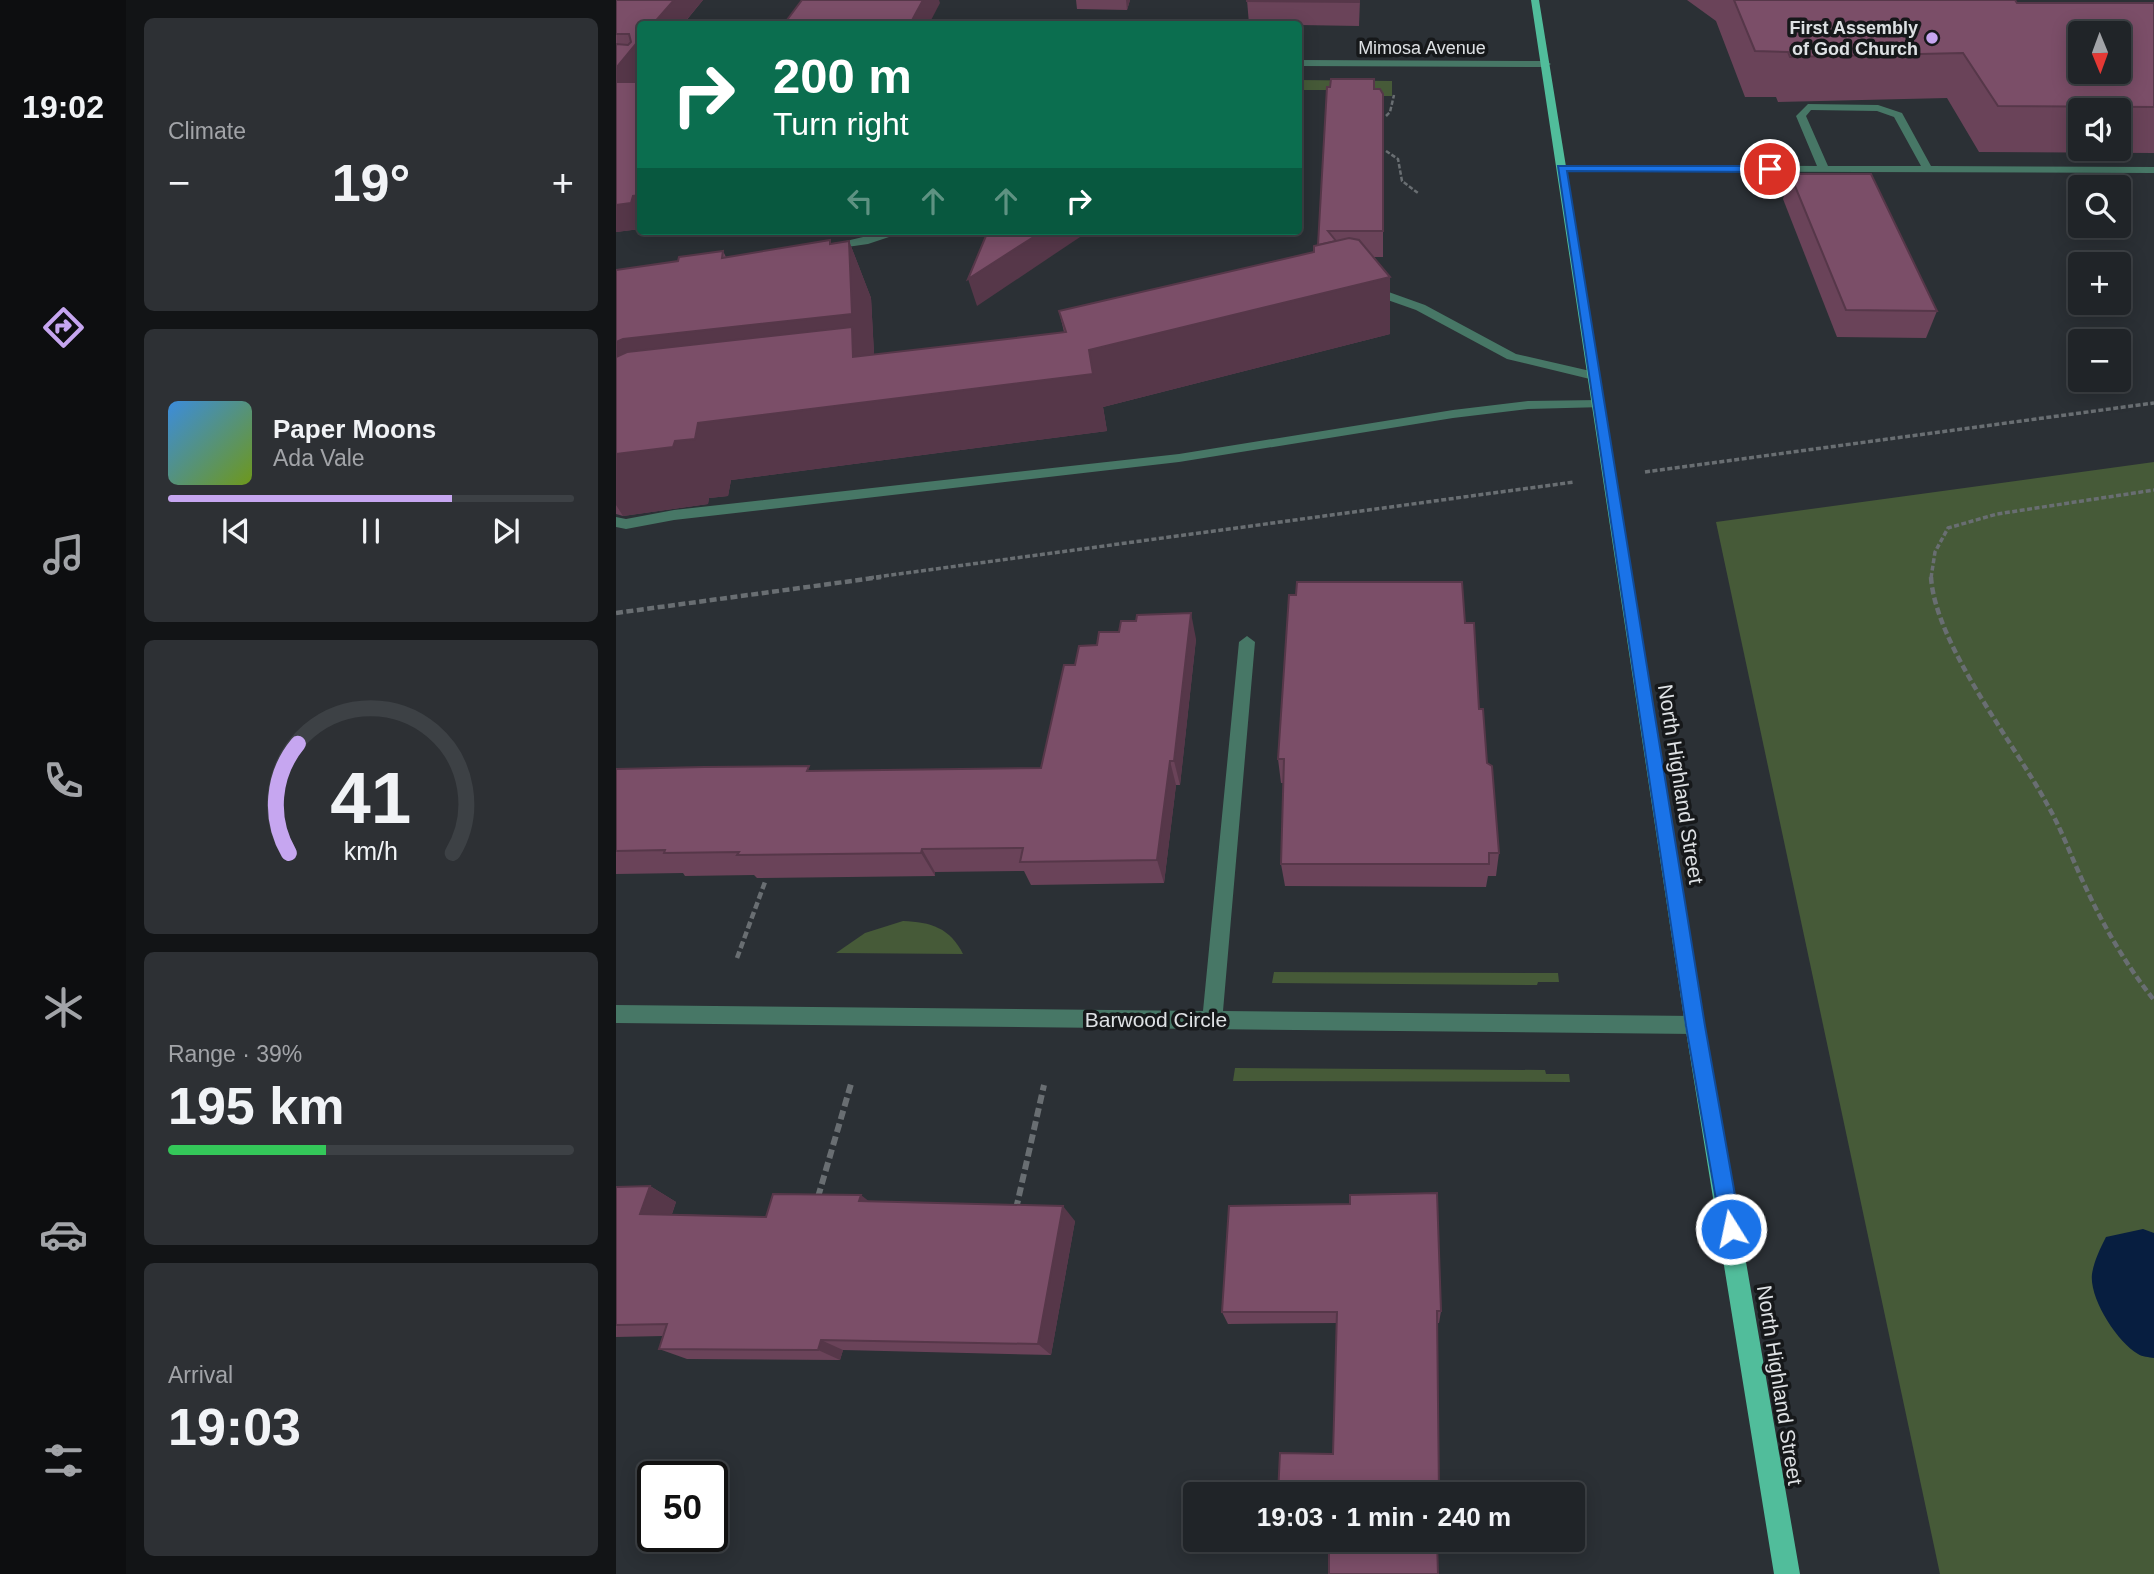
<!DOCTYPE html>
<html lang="en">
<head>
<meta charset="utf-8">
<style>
  body { margin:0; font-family:Helvetica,sans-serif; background:#2d3034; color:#f1f3f6; height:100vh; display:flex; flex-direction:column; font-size:26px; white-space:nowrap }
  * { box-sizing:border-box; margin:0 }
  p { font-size:23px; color:#a2a4a8 }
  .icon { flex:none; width:38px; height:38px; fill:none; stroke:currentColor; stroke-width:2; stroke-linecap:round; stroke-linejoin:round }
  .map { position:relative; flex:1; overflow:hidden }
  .panel { display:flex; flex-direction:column; gap:18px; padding:18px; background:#121416; width:490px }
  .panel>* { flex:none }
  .guide { position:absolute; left:21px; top:21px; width:665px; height:214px; border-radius:7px; box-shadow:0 4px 18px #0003,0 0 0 2px #3d4145; background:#0b6e4f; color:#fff; overflow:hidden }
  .needle { width:46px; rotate:179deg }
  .tools { position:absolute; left:1452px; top:21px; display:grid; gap:14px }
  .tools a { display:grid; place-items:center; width:63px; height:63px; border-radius:7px; background:#202428; box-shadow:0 4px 18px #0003,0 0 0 2px #3d4145; font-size:35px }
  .speed { position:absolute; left:21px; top:1461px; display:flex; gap:14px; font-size:35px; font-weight:700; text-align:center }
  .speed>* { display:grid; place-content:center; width:91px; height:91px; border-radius:50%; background:#202428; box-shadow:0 4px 18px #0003,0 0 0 2px #3d4145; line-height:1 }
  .speed .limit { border:4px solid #111; border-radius:10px; background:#fff; color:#111 }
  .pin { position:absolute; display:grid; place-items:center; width:60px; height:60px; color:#fff; margin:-30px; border:4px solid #fff; border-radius:50%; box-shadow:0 2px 7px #0007 }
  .me { position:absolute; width:77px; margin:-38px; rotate:350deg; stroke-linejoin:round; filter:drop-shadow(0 0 5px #0008) }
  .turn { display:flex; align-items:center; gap:24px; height:147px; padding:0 21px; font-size:32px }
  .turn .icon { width:91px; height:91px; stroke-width:2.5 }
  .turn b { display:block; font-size:49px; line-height:60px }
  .lanes { display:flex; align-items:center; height:66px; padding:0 21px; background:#0003; justify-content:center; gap:35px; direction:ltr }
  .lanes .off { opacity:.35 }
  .big { font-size:52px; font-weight:700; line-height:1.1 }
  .panel .card { flex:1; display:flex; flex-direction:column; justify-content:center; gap:10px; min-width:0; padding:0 24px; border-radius:10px; background:#2d3034 }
  .panel .dial { align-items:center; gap:0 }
  .dial svg { height:182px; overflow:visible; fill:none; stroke:#3d4145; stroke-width:7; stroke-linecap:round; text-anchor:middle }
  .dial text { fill:#f1f3f6; stroke:none }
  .song { display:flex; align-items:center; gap:21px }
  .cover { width:84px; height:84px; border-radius:10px; background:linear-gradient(135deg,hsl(210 70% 55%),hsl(80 70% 35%)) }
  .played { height:7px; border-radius:4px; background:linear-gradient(90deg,#c6a6f0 70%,#3d4145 70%) }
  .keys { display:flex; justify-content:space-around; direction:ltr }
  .heat { display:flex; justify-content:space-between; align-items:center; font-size:38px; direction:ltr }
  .charge { height:10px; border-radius:5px; background:linear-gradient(90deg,#34c759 39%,#3d4145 0) }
  .trip { position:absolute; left:567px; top:1482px; width:402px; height:70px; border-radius:7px; background:#202428; box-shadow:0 4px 18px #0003,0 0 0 2px #3d4145; font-weight:700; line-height:70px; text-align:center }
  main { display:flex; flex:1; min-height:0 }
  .tabs { display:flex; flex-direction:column; width:126px; justify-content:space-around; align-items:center; background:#0d0e10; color:#a2a4a8 }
  .tabs .icon { width:49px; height:49px }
  .tabs .on { color:#c6a6f0 }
  .tabs b { font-size:32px; color:#f1f3f6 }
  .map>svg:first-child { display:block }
  .green { fill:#465a38 }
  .water { fill:#071e40 }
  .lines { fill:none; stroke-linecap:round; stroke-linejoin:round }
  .path-far3 { stroke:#696e72; stroke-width:2.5; stroke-dasharray:4.5 2; stroke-linecap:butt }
  .path-far2 { stroke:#696e72; stroke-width:3.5; stroke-dasharray:5 2.5; stroke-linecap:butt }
  .path-far1 { stroke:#696e72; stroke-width:4.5; stroke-dasharray:7 3.5; stroke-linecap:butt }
  .path { stroke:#696e72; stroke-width:6; stroke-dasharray:9 4.5; stroke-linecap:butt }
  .minor { fill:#477766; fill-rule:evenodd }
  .major { fill:#51bd9b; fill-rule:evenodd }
  .wall { fill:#6a4359; fill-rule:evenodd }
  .shaded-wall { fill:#563749 }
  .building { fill:#7b4e68; stroke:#563749; stroke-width:2; fill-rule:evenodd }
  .route { fill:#1a73e8; stroke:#114b97; stroke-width:2 }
  .poi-dot { fill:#c6a6f0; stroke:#16181a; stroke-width:2.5 }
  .labels { text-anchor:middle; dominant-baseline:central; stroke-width:7; stroke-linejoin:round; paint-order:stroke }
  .far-poi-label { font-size:18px; font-weight:bold; fill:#dee1e4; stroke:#16181a; text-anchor:end }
  .far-street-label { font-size:18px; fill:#dee1e4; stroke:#16181a }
  .street-label { font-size:21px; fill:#dee1e4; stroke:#16181a }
</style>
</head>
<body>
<main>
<nav class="tabs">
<b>19:02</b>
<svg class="icon on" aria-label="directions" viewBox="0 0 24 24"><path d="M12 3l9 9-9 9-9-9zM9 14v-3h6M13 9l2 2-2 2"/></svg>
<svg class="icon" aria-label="music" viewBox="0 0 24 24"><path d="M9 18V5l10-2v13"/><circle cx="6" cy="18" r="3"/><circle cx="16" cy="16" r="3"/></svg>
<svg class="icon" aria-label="phone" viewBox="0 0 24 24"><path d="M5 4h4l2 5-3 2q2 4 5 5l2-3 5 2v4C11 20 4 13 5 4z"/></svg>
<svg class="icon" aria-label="climate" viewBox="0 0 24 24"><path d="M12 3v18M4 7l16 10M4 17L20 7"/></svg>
<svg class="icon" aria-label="car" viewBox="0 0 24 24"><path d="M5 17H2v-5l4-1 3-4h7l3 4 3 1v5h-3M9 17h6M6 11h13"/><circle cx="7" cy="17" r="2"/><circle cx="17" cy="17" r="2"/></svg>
<svg class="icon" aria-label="filters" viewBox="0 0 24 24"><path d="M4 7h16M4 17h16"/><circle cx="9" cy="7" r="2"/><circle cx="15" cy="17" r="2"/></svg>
</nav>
<section class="panel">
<div class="card"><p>Climate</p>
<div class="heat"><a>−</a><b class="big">19°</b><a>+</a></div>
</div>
<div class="card">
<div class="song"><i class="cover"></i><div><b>Paper Moons</b><p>Ada Vale</p></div></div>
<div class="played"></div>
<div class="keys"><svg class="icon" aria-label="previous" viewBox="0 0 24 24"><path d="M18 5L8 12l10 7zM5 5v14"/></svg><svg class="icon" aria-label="pause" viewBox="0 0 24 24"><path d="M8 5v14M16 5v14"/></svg><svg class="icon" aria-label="next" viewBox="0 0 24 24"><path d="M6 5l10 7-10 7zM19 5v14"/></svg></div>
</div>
<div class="card dial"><svg viewBox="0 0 100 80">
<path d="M14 69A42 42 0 1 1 86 69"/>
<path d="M14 69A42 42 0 0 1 18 21" stroke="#c6a6f0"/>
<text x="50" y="56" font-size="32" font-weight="700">41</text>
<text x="50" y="72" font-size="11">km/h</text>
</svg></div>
<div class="card"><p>Range · 39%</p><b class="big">195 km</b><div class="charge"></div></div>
<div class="card"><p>Arrival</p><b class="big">19:03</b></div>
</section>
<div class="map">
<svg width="1538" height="1574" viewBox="0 0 1538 1574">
  <rect width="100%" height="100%" fill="#2b3035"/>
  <g class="green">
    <path d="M 683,80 L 776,81 L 776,96 L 738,96 L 724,90 L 683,90 Z"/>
    <path d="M 1538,462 L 1538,1574 L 1324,1574 L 1100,522 Z"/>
    <path d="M 287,921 C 315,922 334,928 347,954 L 220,953 L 249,933 Z"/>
    <path d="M 658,972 L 942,973 L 943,982 L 922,982 L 921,985 L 656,983 Z"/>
    <path d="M 619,1068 L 929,1070 L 930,1074 L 953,1074 L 954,1082 L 617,1081 Z"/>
  </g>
  <path class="water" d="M 1527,1229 L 1538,1233 L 1538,1358 C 1533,1357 1526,1357 1522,1354 C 1501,1342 1473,1298 1476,1274 C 1478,1261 1484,1249 1490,1237 Z"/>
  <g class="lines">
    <g class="path-far3">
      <path d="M 770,116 L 774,112 L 778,95"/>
      <path d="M 770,151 L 782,159 L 786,181 L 802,193"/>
    </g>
    <g class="path-far2">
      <path d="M 1029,472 L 1538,403"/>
      <path d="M 253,578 L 958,482"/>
      <path d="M 1315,578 L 1319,552 L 1332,528 L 1381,514 L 1538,490"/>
    </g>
    <g class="path-far1">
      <path d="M 1315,577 C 1319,644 1398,743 1431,804 C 1446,830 1456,859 1469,886 C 1488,927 1510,965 1538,1000"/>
      <path d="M 0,613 L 265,577"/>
      <path d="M 121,958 L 149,882"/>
    </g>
    <g class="path">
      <path d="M 202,1197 L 235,1084"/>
      <path d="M 400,1209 L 428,1085"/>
    </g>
    <g class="minor">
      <path d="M 682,60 L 930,61 L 935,64 L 930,67 L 682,66 Z"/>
      <path d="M 1192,104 L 1262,105 L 1286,113 L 1315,166 L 1538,167 L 1538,173 L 946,171 L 941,168 L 946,165 L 1201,166 L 1180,116 ZM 1195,110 L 1261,111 L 1278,117 L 1305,166 L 1212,166 L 1190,116 Z"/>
      <path d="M 273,231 L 291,231 L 252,244 L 210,250 L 204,247 Z"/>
      <path d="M 753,285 L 809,305 L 900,354 L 983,373 L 984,376 L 978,380 L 891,359 L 800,310 L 749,292 L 749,286 Z"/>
      <path d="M 983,400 L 988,401 L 988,407 L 912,409 L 837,418 L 563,462 L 58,520 L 10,529 L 0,527 L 0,517 L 10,519 L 58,510 L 563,454 L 837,410 L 912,401 Z"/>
      <path d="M 631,636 L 639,642 L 607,1011 L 1079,1016 L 1086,1018 L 1089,1025 L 1086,1032 L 1079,1034 L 0,1023 L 0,1005 L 587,1011 L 623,642 Z"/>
    </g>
    <path class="major" d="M 915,0 L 923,0 L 1089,1025 L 1184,1574 L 1158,1574 L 1069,1025 Z"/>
  </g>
  <g class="wall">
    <path d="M 0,0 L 87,0 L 20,82 L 24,82 L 24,229 L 0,232 Z"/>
    <path d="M 460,0 L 514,0 L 511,10 L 461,9 Z"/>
    <path d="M 631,0 L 744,0 L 743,26 L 633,24 Z"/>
    <path d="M 1071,0 L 1399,0 L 1401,3 L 1538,3 L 1538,153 L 1363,152 L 1331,98 L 1162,102 L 1160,97 L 1129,97 L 1100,21 ZM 1465,110 L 1503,110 L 1503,149 L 1465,149 Z"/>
    <path d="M 758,89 L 767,94 L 767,257 L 758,257 L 774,277 L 774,334 L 487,407 L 491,431 L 115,480 L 112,496 L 93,498 L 92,504 L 7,516 L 0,514 L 0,270 L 62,261 L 107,251 L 110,257 L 233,241 L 255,298 L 258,355 L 448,332 L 443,311 L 698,252 L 702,245 Z"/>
    <path d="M 1174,174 L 1321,311 L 1310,338 L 1221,337 L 1167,199 Z"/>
    <path d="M 849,623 L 871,763 L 883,853 L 880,876 L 872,876 L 870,887 L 669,886 L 665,864 L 668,783 L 665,783 L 662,759 Z"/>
    <path d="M 580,639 L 564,785 L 560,785 L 548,883 L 415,885 L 408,871 L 319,872 L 319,876 L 141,878 L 138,875 L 69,876 L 67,873 L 0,874 L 0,769 L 196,771 L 425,768 L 459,665 L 481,645 Z"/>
    <path d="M 34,1186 L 60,1202 L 56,1214 L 150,1217 L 252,1201 L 459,1221 L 435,1355 L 227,1350 L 224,1360 L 71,1359 L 43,1349 L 47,1336 L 0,1337 L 0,1187 Z"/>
    <path d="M 825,1311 L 823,1323 L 821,1323 L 717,1454 L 721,1323 L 612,1324 L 606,1312 Z"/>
  </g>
  <g class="shaded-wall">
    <path d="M 58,0 L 87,0 L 67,24 L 37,24 Z"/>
    <path d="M 307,0 L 323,0 L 324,3 L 313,24 L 294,24 Z"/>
    <path d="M 510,0 L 514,0 L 511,10 Z"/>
    <path d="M 24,39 L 24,77 L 0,107 L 0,68 Z"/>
    <path d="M 24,195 L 24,229 L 0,232 L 0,205 L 17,196 Z"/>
    <path d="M 427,231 L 473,231 L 361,306 L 352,279 Z"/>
    <path d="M 214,240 L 235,293 L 233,241 L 255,298 L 259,371 L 473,350 L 774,277 L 774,334 L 487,407 L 491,431 L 115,480 L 112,496 L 93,498 L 92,504 L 7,516 L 0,505 L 0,342 L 214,244 Z"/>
    <path d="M 575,613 L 580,639 L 564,785 L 558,761 Z"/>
    <path d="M 554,761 L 560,785 L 548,883 L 541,860 Z"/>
    <path d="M 306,849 L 319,872 L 319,876 L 305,853 Z"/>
    <path d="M 34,1186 L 60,1202 L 51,1228 L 24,1214 Z"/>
    <path d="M 245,1195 L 264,1210 L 243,1201 Z"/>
    <path d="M 447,1206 L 459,1221 L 435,1355 L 422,1344 Z"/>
    <path d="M 205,1340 L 227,1350 L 224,1360 L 202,1350 Z"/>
  </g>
  <g class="building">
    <path d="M 0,0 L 58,0 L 37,24 L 24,24 L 24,39 L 0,68 L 0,44 L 12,45 L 15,42 L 13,34 L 0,34 Z"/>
    <path d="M 186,0 L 307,0 L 294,24 L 168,24 Z"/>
    <path d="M 631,0 L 743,0 L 743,2 L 631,1 Z"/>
    <path d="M 1118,0 L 1399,0 L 1401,3 L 1538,3 L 1538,107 L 1382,106 L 1347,53 L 1174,57 L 1172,52 L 1139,51 ZM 1465,33 L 1503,33 L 1503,72 L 1465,72 Z"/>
    <path d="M 715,79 L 758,79 L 758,89 L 764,89 L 767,94 L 767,231 L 712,231 L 720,241 L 702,245 L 711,87 L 714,87 Z"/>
    <path d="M 0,82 L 24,82 L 24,195 L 17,196 L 15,203 L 0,205 Z"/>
    <path d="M 1174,174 L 1255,174 L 1321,311 L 1230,310 Z"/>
    <path d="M 372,231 L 427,231 L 352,279 Z"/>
    <path d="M 733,238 L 743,240 L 774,277 L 473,350 L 477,374 L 82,423 L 79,439 L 59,441 L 57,447 L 0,454 L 0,357 L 11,352 L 236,327 L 237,357 L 450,332 L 443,311 L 698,252 L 698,246 Z"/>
    <path d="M 214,240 L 214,244 L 233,241 L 236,314 L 7,339 L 0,342 L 0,270 L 62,261 L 63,257 L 107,251 L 106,258 Z"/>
    <path d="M 681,582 L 846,582 L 849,623 L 858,623 L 863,709 L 867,709 L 871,763 L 876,766 L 883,853 L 873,853 L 873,864 L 665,864 L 668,759 L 662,759 L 673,595 L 680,595 Z"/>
    <path d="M 575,613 L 558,761 L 554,761 L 541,860 L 404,862 L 407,848 L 306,849 L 305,853 L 121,855 L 123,852 L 48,853 L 49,850 L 0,851 L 0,769 L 88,767 L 193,766 L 191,771 L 425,768 L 448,665 L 459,665 L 463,646 L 481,645 L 483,632 L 503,632 L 505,621 L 520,621 L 521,615 Z"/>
    <path d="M 34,1186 L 24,1214 L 150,1217 L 157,1194 L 245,1195 L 243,1201 L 447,1206 L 422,1344 L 205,1340 L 202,1350 L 43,1349 L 51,1324 L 0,1325 L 0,1187 Z"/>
    <path d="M 821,1193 L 825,1311 L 821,1311 L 823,1494 L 662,1494 L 664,1453 L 717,1454 L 721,1312 L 606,1312 L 613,1206 L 734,1204 L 734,1195 Z"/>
    <path d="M 713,1540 L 823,1540 L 823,1541 L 821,1541 L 822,1574 L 713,1574 Z"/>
  </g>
  <path class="route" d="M 942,166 L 1154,166 L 1159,169 L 1154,172 L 951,171 L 1089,1026 L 1125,1229 L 1122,1236 L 1115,1239 L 1108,1236 L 1105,1229 L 1070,1026 Z"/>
  <circle class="poi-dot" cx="1316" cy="38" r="7"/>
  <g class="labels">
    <g class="far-poi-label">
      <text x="1302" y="28">First Assembly<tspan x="1302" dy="21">of God Church</tspan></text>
    </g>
    <g class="far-street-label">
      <text x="806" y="48">Mimosa Avenue</text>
    </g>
    <g class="street-label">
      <text transform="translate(1065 784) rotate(81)">North Highland Street</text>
      <text x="540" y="1019">Barwood Circle</text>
      <text transform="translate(1164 1385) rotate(81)">North Highland Street</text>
    </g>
  </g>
</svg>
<div class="tools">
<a><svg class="needle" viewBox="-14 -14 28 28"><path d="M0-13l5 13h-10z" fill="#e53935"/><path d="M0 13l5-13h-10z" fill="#a2a4a8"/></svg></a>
<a><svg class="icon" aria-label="sound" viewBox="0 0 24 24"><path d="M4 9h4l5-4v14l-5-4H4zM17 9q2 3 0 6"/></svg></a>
<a><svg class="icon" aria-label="search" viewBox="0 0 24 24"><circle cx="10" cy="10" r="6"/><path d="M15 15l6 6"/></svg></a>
<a>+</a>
<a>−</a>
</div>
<div class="speed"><div class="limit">50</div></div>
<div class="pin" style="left:1154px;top:169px;background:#d93025"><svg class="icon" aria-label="arrive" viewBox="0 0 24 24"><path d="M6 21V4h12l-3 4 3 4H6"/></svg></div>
<svg class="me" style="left:1115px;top:1229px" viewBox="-20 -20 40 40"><circle r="17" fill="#1a73e8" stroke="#fff" stroke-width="3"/><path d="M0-11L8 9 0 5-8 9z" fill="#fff"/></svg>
<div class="trip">19:03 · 1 min · 240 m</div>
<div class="guide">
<div class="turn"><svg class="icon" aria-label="right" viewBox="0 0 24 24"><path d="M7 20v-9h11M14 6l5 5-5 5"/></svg><div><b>200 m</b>Turn right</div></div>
<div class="lanes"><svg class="icon off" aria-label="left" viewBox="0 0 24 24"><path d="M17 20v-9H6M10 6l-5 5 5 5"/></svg><svg class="icon off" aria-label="ahead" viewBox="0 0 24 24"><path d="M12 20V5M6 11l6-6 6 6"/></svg><svg class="icon off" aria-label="ahead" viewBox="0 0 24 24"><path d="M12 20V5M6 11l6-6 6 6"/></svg><svg class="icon" aria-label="right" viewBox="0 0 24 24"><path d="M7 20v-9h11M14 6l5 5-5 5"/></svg></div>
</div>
</div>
</main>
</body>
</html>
